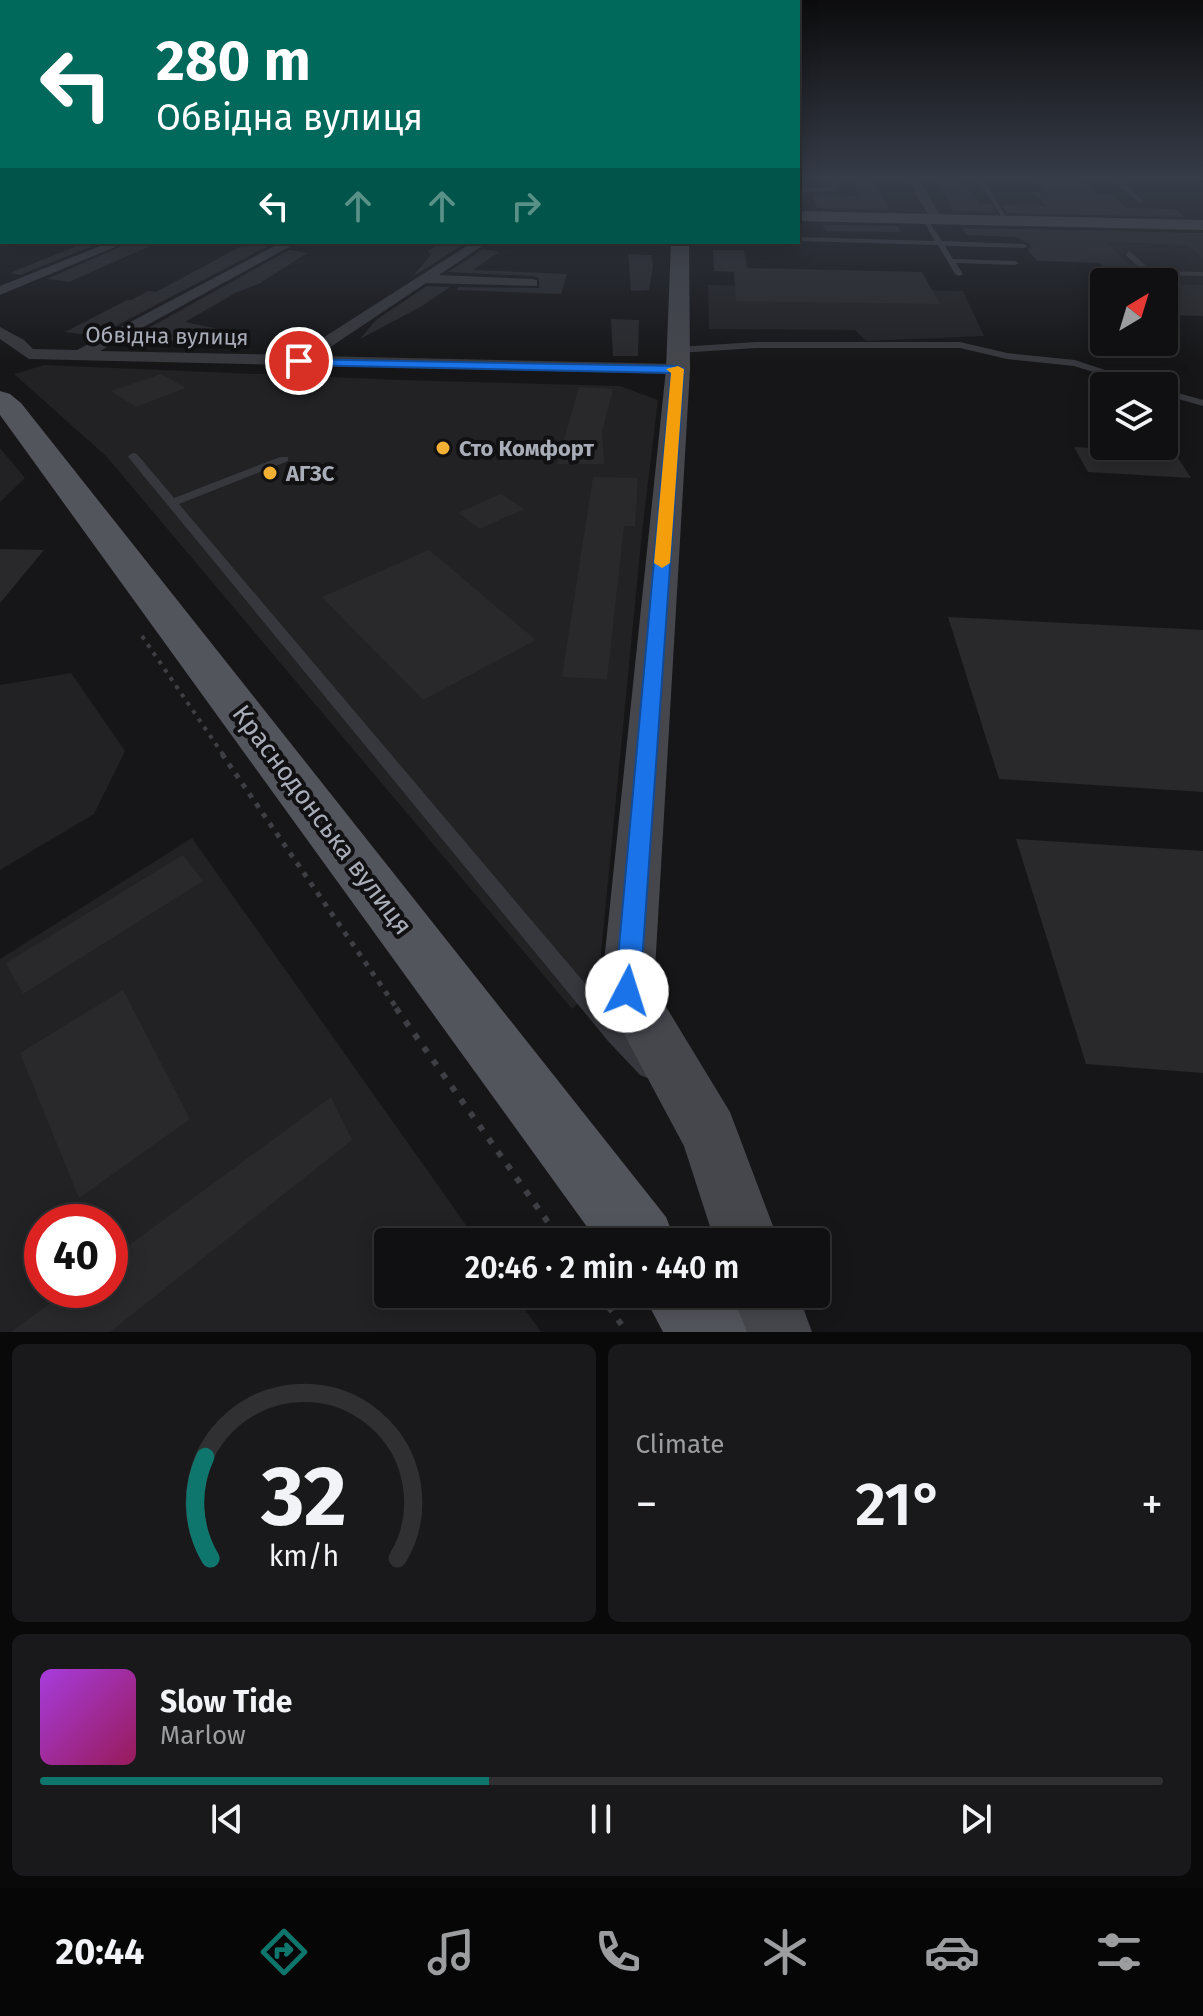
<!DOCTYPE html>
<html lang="en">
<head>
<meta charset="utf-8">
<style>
  body { margin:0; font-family:"Fira Sans",sans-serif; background:#19191b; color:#f1f3f6; height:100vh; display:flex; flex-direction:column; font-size:30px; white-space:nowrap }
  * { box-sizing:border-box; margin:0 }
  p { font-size:26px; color:#9c9d9f }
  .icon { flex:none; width:44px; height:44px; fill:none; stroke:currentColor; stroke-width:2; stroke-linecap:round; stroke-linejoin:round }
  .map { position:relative; height:1332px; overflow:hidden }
  .sheet { display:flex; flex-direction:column; gap:12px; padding:12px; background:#09090a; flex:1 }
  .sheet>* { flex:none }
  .banner { position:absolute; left:0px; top:0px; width:800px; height:244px; box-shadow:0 4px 20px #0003,0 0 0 2px #303032; background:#00695c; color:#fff; overflow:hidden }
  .needle { width:52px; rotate:38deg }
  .controls { position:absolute; left:1090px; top:268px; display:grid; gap:16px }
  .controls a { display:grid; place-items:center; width:88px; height:88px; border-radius:8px; background:#101012; box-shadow:0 4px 20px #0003,0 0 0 2px #303032; font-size:40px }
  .speed { position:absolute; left:24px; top:1204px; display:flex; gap:16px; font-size:40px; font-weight:700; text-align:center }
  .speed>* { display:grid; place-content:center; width:104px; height:104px; border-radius:50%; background:#101012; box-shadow:0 4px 20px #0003,0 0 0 2px #303032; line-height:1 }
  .speed .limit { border:12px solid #d22; background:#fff; color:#111 }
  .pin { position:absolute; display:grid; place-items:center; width:68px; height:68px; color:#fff; margin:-34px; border:4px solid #fff; border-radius:50%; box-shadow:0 2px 8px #0007 }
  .me { position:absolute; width:88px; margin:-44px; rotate:5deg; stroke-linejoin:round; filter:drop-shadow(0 0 6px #0008) }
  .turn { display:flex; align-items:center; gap:28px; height:168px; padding:0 24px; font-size:36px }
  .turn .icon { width:104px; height:104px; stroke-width:2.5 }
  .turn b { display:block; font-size:56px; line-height:68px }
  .lanes { display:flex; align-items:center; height:76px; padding:0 24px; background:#0003; justify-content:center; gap:40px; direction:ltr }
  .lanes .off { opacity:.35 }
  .big { font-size:60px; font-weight:600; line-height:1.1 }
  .sheet .card { flex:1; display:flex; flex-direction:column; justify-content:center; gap:12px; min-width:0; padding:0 28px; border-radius:12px; background:#19191b }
  .sheet .dial { align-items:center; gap:0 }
  .dial svg { height:208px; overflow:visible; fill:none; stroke:#303032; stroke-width:7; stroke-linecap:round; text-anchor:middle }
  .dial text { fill:#f1f3f6; stroke:none }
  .song { display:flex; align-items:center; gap:24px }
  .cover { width:96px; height:96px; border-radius:12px; background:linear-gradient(135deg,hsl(280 70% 55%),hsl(330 70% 35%)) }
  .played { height:8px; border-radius:4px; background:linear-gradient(90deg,#0f766e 40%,#303032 40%) }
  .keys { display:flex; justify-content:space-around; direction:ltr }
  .heat { display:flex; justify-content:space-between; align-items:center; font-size:44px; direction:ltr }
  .sheet .tiles { flex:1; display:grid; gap:12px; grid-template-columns:1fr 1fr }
  .card:last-child { grid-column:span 2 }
  .trip { position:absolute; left:374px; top:1228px; width:456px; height:80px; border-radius:8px; background:#101012; box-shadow:0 4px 20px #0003,0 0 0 2px #303032; font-weight:600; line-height:80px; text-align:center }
  .tabs { display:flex; height:128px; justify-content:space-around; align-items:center; background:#060607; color:#9c9d9f }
  .tabs .icon { width:56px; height:56px }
  .tabs .current { color:#0f766e }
  .tabs b { font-size:36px; color:#f1f3f6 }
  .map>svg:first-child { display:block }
  .built { fill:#222225; fill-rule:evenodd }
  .building { fill:#29292c }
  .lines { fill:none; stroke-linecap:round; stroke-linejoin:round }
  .path-far2 { stroke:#3d3f44; stroke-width:4; stroke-dasharray:4 6; stroke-linecap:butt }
  .path-far1 { stroke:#3d3f44; stroke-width:5; stroke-dasharray:5 7; stroke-linecap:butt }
  .path { stroke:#3d3f44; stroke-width:6; stroke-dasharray:6 10; stroke-linecap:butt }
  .lane { fill:#37383d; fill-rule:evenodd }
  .street { fill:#37383d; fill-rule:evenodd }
  .secondary { fill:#45474d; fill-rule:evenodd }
  .primary { fill:#53555c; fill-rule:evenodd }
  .route { fill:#1a73e8; stroke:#114b97; stroke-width:2 }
  .slow { fill:#f59e0b }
  .poi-dot { fill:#f2b134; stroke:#111113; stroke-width:3 }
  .labels { text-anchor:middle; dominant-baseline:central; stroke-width:8; stroke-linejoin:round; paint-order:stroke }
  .far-street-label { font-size:22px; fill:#a8adb8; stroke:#111113 }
  .far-poi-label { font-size:22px; font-weight:bold; fill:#a8adb8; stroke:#111113; text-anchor:start }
  .street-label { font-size:26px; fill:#a8adb8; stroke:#111113 }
</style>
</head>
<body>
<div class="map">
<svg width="1203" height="1332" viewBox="0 0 1203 1332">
  <rect width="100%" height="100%" fill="#161618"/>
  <g class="built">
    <path d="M 1072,232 L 1203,235 L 1203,296 L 1164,295 L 1164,282 L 1117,282 Z"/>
    <path d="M 708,285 L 963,291 L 984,336 L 866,341 L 855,330 L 709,329 Z"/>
    <path d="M 44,365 L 401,380 L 620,386 L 658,400 L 642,532 L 598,984 L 572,1009 L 106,456 L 14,374 Z"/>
    <path d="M 0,448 L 25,478 L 0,502 Z"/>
    <path d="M 71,673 L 125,751 L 94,814 L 0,870 L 0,685 Z"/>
    <path d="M 192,838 L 478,1242 L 388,1242 L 388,1294 L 514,1294 L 541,1332 L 0,1332 L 0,959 ZM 42,1222 L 110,1222 L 110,1290 L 42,1290 Z"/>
  </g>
  <g class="building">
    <path d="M 851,177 L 873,177 L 889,210 L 817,208 L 812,195 L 859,196 Z"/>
    <path d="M 934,177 L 960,177 L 980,204 L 990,204 L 995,212 L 953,211 Z"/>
    <path d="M 1032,179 L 1082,180 L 1098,194 L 1110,194 L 1127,208 L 1175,209 L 1184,217 L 1007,213 L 1002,205 L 1047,206 L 1032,192 L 1045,193 Z"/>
    <path d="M 823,225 L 898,226 L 901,232 L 826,231 Z"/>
    <path d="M 962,228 L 1203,233 L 1203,259 L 1187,245 L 1107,242 L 1146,282 L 1119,282 L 1101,263 L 1037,261 L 1028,250 L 1031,245 L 1017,237 L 967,235 Z"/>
    <path d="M 74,242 L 102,242 L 20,275 L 10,273 L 74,247 Z"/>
    <path d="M 130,242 L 159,242 L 69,282 L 47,279 Z"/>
    <path d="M 249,242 L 268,246 L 97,336 L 65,332 L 127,300 L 131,300 L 148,291 L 156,292 Z"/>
    <path d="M 440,243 L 461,246 L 412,277 L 431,255 L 428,251 Z"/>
    <path d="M 483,249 L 499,252 L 473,270 L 567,274 L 561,294 L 457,290 L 458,287 L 539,288 L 539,278 L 533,276 L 448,272 Z"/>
    <path d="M 289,250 L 307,253 L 259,284 L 237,292 L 185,322 L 242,334 L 240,346 L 129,339 Z"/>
    <path d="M 713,250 L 744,250 L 747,268 L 922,272 L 940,304 L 736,301 L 734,272 L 714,271 Z"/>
    <path d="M 628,254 L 651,255 L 653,266 L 649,290 L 631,291 Z"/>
    <path d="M 1164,284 L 1203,285 L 1203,316 L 1164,315 Z"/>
    <path d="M 427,286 L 450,287 L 422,306 L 360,339 L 376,320 Z"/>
    <path d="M 611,319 L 639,320 L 638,356 L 613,356 Z"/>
    <path d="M 161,374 L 186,388 L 136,407 L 111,391 Z"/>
    <path d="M 579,387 L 613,389 L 602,432 L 604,464 L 557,464 Z"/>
    <path d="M 1074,447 L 1174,452 L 1191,478 L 1088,472 Z"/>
    <path d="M 593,477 L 638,478 L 635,526 L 624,526 L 607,679 L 562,677 Z"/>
    <path d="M 501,494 L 524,509 L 480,529 L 458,513 Z"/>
    <path d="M 0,549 L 44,550 L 0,603 Z"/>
    <path d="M 429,550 L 536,640 L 423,700 L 322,597 Z"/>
    <path d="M 948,617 L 1203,630 L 1203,792 L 999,779 Z"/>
    <path d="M 1016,839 L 1203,851 L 1203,1073 L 1086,1064 Z"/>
    <path d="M 183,855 L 203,881 L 23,994 L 6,963 Z"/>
    <path d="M 123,990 L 190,1119 L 79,1198 L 20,1053 Z"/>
    <path d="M 331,1097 L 352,1140 L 110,1332 L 11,1332 L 68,1290 L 110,1290 L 110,1259 Z"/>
  </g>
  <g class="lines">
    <path class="path-far2" d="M 142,636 L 224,756"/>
    <path class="path-far1" d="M 222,754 L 398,1010"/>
    <g class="path">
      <path d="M 396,1008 L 562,1242"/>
      <path d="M 599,1294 L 627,1332"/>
    </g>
    <g class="lane">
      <path d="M 829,177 L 835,177 L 837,191 L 798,192 L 798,188 L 832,188 Z"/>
      <path d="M 976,177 L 982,177 L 1008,220 L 1004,220 Z"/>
      <path d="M 1109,177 L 1116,177 L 1143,201 L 1143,203 L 1139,203 Z"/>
      <path d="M 924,215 L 942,241 L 1024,244 L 1028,246 L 1024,248 L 945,246 L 953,259 L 1015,261 L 1019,263 L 1015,265 L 956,263 L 963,274 L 959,276 L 955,274 L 938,245 L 798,241 L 798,237 L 935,241 L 921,217 Z"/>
      <path d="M 1129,251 L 1152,271 L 1203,272 L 1203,276 L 1147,275 L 1126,255 Z"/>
      <path d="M 756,342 L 960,342 L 1007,353 L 1075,360 L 1153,386 L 1138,386 L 1074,366 L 1007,359 L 960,348 L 756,348 L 678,353 L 674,350 L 678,347 Z"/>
      <path d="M 1164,389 L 1203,400 L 1203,406 L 1164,395 Z"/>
      <path d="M 133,453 L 137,454 L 174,498 L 280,457 L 288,457 L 288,461 L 179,504 L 622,1027 L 654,1061 L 657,1068 L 654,1075 L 647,1078 L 640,1075 L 608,1041 L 129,458 L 128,456 Z"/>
    </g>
    <g class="street">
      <path d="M 906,177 L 917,177 L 942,218 L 940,221 L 932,221 Z"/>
      <path d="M 2,204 L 2,212 L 0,213 L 0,205 Z"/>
      <path d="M 110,242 L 127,242 L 0,295 L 0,286 Z"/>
      <path d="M 282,242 L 298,242 L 100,351 L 296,355 L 473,242 L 488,242 L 439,275 L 532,279 L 537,280 L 537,286 L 426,283 L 317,356 L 678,364 L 686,369 L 678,374 L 29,359 L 0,339 L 0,327 L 24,340 L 33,349 L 77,350 Z"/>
    </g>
    <g class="secondary">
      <path d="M 798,211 L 1203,220 L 1203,230 L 798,221 Z"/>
      <path d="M 671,242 L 689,242 L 690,369 L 654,987 L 730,1112 L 779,1242 L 715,1242 L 684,1146 L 601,991 L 666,369 Z"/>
      <path d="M 732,1294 L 798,1294 L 812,1332 L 744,1332 Z"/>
    </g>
    <g class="primary">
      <path d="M 0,391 L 10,394 L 21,403 L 666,1217 L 676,1242 L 598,1242 L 0,415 Z"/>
      <path d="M 643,1294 L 726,1294 L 736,1305 L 747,1332 L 663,1332 Z"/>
    </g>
  </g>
  <linearGradient id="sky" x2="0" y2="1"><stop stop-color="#0c0c0d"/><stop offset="0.49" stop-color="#363c48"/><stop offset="1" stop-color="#363c48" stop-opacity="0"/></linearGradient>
  <rect width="1203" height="364" fill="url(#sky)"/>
  <path class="route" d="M 295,359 L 678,366 L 684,369 L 640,991 L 636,999 L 627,1002 L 618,999 L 615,991 L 671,373 L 299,365 L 293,361 Z"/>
  <path class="slow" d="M 678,366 L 684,369 L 670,563 L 662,568 L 654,563 L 671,373 L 666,369 Z"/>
  <g class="poi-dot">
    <circle cx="443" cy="448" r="8"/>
    <circle cx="270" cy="473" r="8"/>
  </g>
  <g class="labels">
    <g class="far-street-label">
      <text transform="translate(167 336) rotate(1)">Обвідна вулиця</text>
    </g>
    <g class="far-poi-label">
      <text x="459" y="448">Сто Комфорт</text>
      <text x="286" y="473">АГЗС</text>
    </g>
    <g class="street-label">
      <text transform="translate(322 820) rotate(53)">Краснодонська вулиця</text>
    </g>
  </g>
</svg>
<div class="controls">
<a><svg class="needle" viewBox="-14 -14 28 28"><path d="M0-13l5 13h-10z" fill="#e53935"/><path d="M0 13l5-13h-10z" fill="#9c9d9f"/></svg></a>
<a><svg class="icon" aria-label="layers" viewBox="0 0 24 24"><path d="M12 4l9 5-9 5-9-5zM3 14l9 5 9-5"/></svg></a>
</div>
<div class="speed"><div class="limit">40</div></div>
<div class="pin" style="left:299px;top:361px;background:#d93025"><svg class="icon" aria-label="arrive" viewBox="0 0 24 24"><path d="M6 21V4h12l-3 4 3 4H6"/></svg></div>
<svg class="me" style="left:627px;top:991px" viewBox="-20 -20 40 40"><circle r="19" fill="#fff"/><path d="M0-13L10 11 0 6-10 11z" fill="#1a73e8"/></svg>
<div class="trip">20:46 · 2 min · 440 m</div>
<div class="banner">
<div class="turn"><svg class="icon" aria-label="left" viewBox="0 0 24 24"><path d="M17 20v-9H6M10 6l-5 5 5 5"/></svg><div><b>280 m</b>Обвідна вулиця</div></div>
<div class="lanes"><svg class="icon" aria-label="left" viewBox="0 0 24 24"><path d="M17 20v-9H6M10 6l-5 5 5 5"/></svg><svg class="icon off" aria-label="ahead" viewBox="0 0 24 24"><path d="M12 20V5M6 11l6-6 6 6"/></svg><svg class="icon off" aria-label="ahead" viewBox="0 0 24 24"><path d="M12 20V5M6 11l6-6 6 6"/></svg><svg class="icon off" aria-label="right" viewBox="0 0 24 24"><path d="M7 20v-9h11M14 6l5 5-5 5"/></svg></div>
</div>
</div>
<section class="sheet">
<div class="tiles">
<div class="card dial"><svg viewBox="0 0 100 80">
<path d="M14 69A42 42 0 1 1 86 69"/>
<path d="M14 69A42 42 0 0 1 12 30" stroke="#0f766e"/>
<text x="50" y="56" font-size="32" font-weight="700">32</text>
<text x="50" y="72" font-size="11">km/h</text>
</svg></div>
<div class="card"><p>Climate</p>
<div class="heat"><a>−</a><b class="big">21°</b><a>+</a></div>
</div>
<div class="card">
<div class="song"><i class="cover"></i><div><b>Slow Tide</b><p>Marlow</p></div></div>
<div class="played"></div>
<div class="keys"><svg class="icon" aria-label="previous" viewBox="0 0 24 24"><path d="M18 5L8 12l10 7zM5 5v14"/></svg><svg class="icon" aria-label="pause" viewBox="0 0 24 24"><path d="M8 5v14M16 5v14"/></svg><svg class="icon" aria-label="next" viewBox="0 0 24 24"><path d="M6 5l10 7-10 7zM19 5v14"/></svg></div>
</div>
</div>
</section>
<nav class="tabs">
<b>20:44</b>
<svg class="icon current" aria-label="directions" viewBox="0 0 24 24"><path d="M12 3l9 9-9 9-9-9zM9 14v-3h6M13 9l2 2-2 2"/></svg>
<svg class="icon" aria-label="music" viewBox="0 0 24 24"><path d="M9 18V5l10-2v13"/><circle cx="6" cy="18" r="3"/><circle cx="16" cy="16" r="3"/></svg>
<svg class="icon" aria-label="phone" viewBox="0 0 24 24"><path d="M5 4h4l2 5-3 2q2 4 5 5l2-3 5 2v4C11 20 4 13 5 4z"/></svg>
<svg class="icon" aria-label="climate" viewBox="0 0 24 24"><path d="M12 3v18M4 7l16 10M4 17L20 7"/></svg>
<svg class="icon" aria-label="car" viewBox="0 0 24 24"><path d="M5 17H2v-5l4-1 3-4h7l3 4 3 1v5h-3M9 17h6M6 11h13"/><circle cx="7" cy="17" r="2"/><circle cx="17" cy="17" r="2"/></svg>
<svg class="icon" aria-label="filters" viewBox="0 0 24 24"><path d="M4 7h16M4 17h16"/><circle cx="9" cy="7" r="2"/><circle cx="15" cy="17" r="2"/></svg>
</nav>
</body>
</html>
